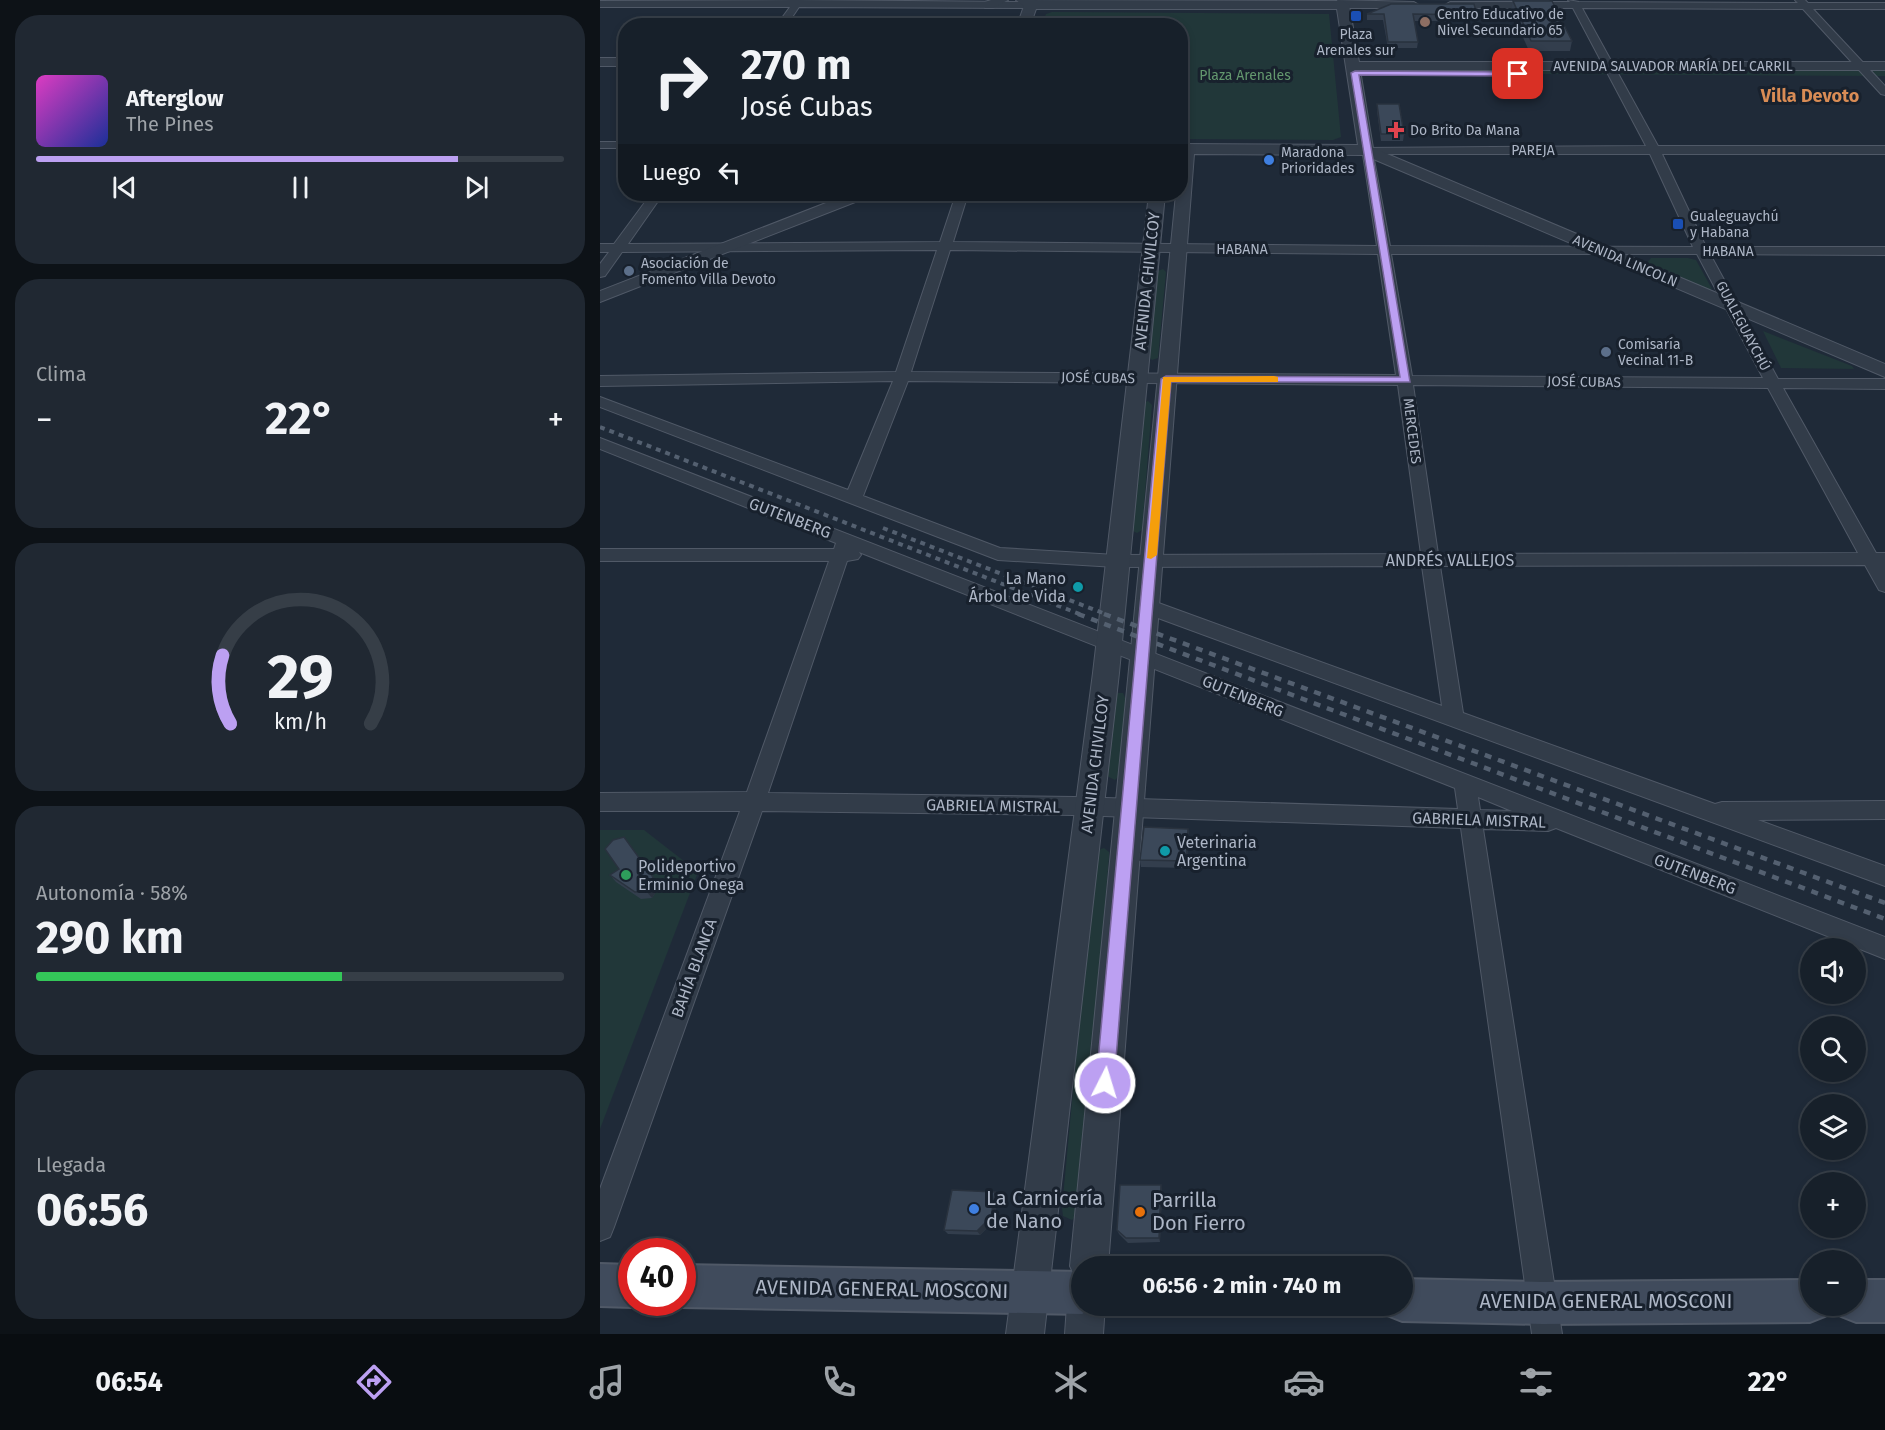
<!DOCTYPE html>
<html lang="es">
<head>
<meta charset="utf-8">
<style>
  body { margin:0; font-family:"Fira Sans",sans-serif; background:#202832; color:#f1f3f6; height:100vh; display:flex; flex-direction:column; font-size:22px; white-space:nowrap }
  * { box-sizing:border-box; margin:0 }
  p { font-size:20px; color:#9ea3a8 }
  .icon { flex:none; width:33px; height:33px; fill:none; stroke:currentColor; stroke-width:2; stroke-linecap:round; stroke-linejoin:round }
  .map { position:relative; flex:1; overflow:hidden }
  .side { display:flex; flex-direction:column; gap:15px; padding:15px; background:#0d1217; width:600px }
  .side>* { flex:none }
  .guide { position:absolute; left:18px; top:18px; width:570px; height:183px; border-radius:24px; box-shadow:0 3px 9px #0003,0 0 0 2px #363e47; background:#17202a; color:#f1f3f6; overflow:hidden }
  .fabs { position:absolute; left:1200px; top:938px; display:grid; gap:12px }
  .fabs a { display:grid; place-items:center; width:66px; height:66px; border-radius:50%; background:#17202a; box-shadow:0 3px 9px #0003,0 0 0 2px #363e47; font-size:30px }
  .speed { position:absolute; left:18px; top:1238px; display:flex; gap:12px; font-size:30px; font-weight:700; text-align:center }
  .speed>* { display:grid; place-content:center; width:78px; height:78px; border-radius:50%; background:#17202a; box-shadow:0 3px 9px #0003,0 0 0 2px #363e47; line-height:1 }
  .speed .limit { border:9px solid #d22; background:#fff; color:#111 }
  .pin { position:absolute; display:grid; place-items:center; width:51px; height:51px; color:#fff; margin:-26px; border-radius:12px; box-shadow:0 3px 9px #0006 }
  .me { position:absolute; width:66px; margin:-33px; rotate:5deg; stroke-linejoin:round; filter:drop-shadow(0 0 4px #0008) }
  .turn { display:flex; align-items:center; gap:21px; height:126px; padding:0 24px; font-size:27px }
  .turn .icon { width:78px; height:78px; stroke-width:2.5 }
  .turn b { display:block; font-size:42px; line-height:51px }
  .then { display:flex; align-items:center; height:57px; padding:0 24px; background:#0003; gap:12px; font-size:22px }
  .big { font-size:45px; font-weight:700; line-height:1.1 }
  .side .card { flex:1; display:flex; flex-direction:column; justify-content:center; gap:9px; min-width:0; padding:0 21px; border-radius:24px; background:#202832 }
  .side .dial { align-items:center; gap:0 }
  .dial svg { height:156px; overflow:visible; fill:none; stroke:#363e47; stroke-width:7; stroke-linecap:round; text-anchor:middle }
  .dial text { fill:#f1f3f6; stroke:none }
  .song { display:flex; align-items:center; gap:18px }
  .cover { width:72px; height:72px; border-radius:9px; background:linear-gradient(135deg,hsl(310 70% 55%),hsl(230 70% 35%)) }
  .played { height:6px; border-radius:3px; background:linear-gradient(90deg,#bca0f2 80%,#363e47 80%) }
  .keys { display:flex; justify-content:space-around; direction:ltr }
  .heat { display:flex; justify-content:space-between; align-items:center; font-size:33px; direction:ltr }
  .charge { height:9px; border-radius:4px; background:linear-gradient(90deg,#34c759 58%,#363e47 0) }
  .trip { position:absolute; left:471px; top:1256px; width:342px; height:60px; border-radius:30px; background:#17202a; box-shadow:0 3px 9px #0003,0 0 0 2px #363e47; font-weight:700; line-height:60px; text-align:center }
  .menu { display:flex; height:96px; justify-content:space-around; align-items:center; background:#090d11; color:#9ea3a8 }
  .menu .icon { width:42px; height:42px }
  .menu .selected { color:#bca0f2 }
  .menu b { font-size:27px; color:#f1f3f6 }
  main { display:flex; flex:1; min-height:0 }
  .map>svg:first-child { display:block }
  .green { fill:#213739 }
  .lines { fill:none; stroke-linecap:round; stroke-linejoin:round }
  .minor-casing { stroke:#505967; stroke-width:2 }
  .tertiary-casing { stroke:#505967; stroke-width:2 }
  .secondary-casing { stroke:#505967; stroke-width:4 }
  .minor { fill:#323c49; fill-rule:evenodd }
  .tertiary { fill:#323c49; fill-rule:evenodd }
  .secondary { fill:#404b5c; fill-rule:evenodd }
  .rail-far1 { stroke:#546070; stroke-width:4; stroke-dasharray:5 5; stroke-linecap:butt }
  .rail { stroke:#546070; stroke-width:4.5; stroke-dasharray:7 7; stroke-linecap:butt }
  .wall { fill:#333e4d }
  .shaded-wall { fill:#29323e }
  .building { fill:#3b4859; stroke:#29323e; stroke-width:1.5 }
  .route { fill:#bca0f2; stroke:#7a689d; stroke-width:1.5 }
  .slow { fill:#f59e0b }
  .transit-dot { fill:#1a4fb4; stroke:#18212d; stroke-width:2 }
  .education-dot { fill:#8d6e63; stroke:#18212d; stroke-width:2 }
  .health-dot { fill:#e0444e; stroke:#18212d; stroke-width:2 }
  .shop-dot { fill:#3f7fe0; stroke:#18212d; stroke-width:2 }
  .service-dot { fill:#5c6f8a; stroke:#18212d; stroke-width:2 }
  .culture-dot { fill:#0f9aa8; stroke:#18212d; stroke-width:2 }
  .leisure-dot { fill:#2e9e5b; stroke:#18212d; stroke-width:2 }
  .food-dot { fill:#e8710a; stroke:#18212d; stroke-width:2 }
  .labels { text-anchor:middle; dominant-baseline:central; stroke-width:6; stroke-linejoin:round; paint-order:stroke }
  .far-poi-label { font-size:14px; fill:#adb6c6; stroke:#18212d; text-anchor:start }
  .far-street-label { font-size:14px; fill:#adb6c6; stroke:#18212d }
  .far-park-label { font-size:14px; fill:#63976e; stroke:#18212d }
  .street-label { font-size:16px; fill:#adb6c6; stroke:#18212d }
  .poi-label { font-size:16px; fill:#adb6c6; stroke:#18212d; text-anchor:start }
  .far-district-label { font-size:18px; font-weight:bold; fill:#d98c55; stroke:#18212d }
  .near-poi-label { font-size:20px; fill:#adb6c6; stroke:#18212d; text-anchor:start }
  .near-street-label { font-size:20px; fill:#adb6c6; stroke:#18212d }
</style>
</head>
<body>
<main>
<section class="side">
<div class="card">
<div class="song"><i class="cover"></i><div><b>Afterglow</b><p>The Pines</p></div></div>
<div class="played"></div>
<div class="keys"><svg class="icon" aria-label="previous" viewBox="0 0 24 24"><path d="M18 5L8 12l10 7zM5 5v14"/></svg><svg class="icon" aria-label="pause" viewBox="0 0 24 24"><path d="M8 5v14M16 5v14"/></svg><svg class="icon" aria-label="next" viewBox="0 0 24 24"><path d="M6 5l10 7-10 7zM19 5v14"/></svg></div>
</div>
<div class="card"><p>Clima</p>
<div class="heat"><a>−</a><b class="big">22°</b><a>+</a></div>
</div>
<div class="card dial"><svg viewBox="0 0 100 80">
<path d="M14 69A42 42 0 1 1 86 69"/>
<path d="M14 69A42 42 0 0 1 10 34" stroke="#bca0f2"/>
<text x="50" y="56" font-size="32" font-weight="700">29</text>
<text x="50" y="72" font-size="11">km/h</text>
</svg></div>
<div class="card"><p>Autonomía · 58%</p><b class="big">290 km</b><div class="charge"></div></div>
<div class="card"><p>Llegada</p><b class="big">06:56</b></div>
</section>
<div class="map">
<svg width="1285" height="1334" viewBox="0 0 1285 1334">
  <rect width="100%" height="100%" fill="#1f2a38"/>
  <g class="green">
    <path d="M 452,12 L 729,14 L 741,137 L 733,140 L 581,139 L 580,26 L 442,25 L 446,14 Z"/>
    <path d="M 754,66 L 1285,66 L 1285,76 L 755,73 Z"/>
    <path d="M 1051,258 L 1088,258 L 1096,260 L 1112,289 L 1105,289 L 1047,263 Z"/>
    <path d="M 563,269 L 566,272 L 558,358 L 552,360 L 549,357 L 558,271 Z"/>
    <path d="M 1163,331 L 1252,366 L 1254,369 L 1181,368 Z"/>
    <path d="M 548,401 L 552,405 L 542,530 L 537,533 L 531,530 L 543,403 Z"/>
    <path d="M 518,693 L 523,693 L 526,700 L 520,775 L 515,780 L 507,776 L 514,695 Z"/>
    <path d="M 0,830 L 44,830 L 98,872 L 0,1129 Z"/>
    <path d="M 504,848 L 509,852 L 509,857 L 480,1212 L 472,1220 L 463,1216 L 462,1208 L 495,856 L 498,850 Z"/>
  </g>
  <g class="lines">
    <defs>
      <g id="minor">
        <path d="M 195,0 L 427,2 L 438,0 L 431,8 L 199,7 L 186,26 L 176,26 L 190,7 L 0,7 L 0,1 Z"/>
        <path d="M 737,0 L 814,2 L 819,5 L 814,8 L 743,8 L 740,7 Z"/>
        <path d="M 968,0 L 979,2 L 1198,3 L 1195,0 L 1205,0 L 1208,3 L 1285,3 L 1285,9 L 1213,9 L 1285,86 L 1285,95 L 1281,94 L 1203,9 L 982,8 L 1058,146 L 1285,146 L 1285,154 L 1062,154 L 1106,247 L 1285,247 L 1285,255 L 1110,254 L 1178,379 L 1285,379 L 1285,389 L 1183,388 L 1276,553 L 1285,553 L 1285,592 L 1279,590 L 1265,565 L 840,566 L 863,713 L 1115,804 L 1122,802 L 1285,801 L 1285,819 L 1158,820 L 1285,866 L 1285,886 L 539,611 L 537,606 L 539,601 L 553,601 L 842,706 L 822,566 L 516,567 L 398,560 L 0,407 L 0,397 L 248,490 L 293,381 L 0,386 L 0,376 L 296,372 L 337,250 L 22,252 L 5,276 L 0,277 L 0,264 L 9,252 L 0,252 L 0,244 L 14,244 L 51,194 L 63,194 L 28,244 L 340,242 L 356,194 L 368,194 L 353,242 L 777,246 L 762,148 L 1046,146 L 973,8 L 850,8 L 845,5 L 850,2 L 970,2 ZM 773,154 L 1050,154 L 1093,247 L 790,246 ZM 350,250 L 778,254 L 796,375 L 311,372 ZM 791,254 L 1097,254 L 1163,378 L 812,376 ZM 308,381 L 798,385 L 821,554 L 516,555 L 400,548 L 263,496 ZM 813,385 L 1168,388 L 1258,553 L 838,554 Z"/>
        <rect x="0" y="142" width="26" height="6"/>
        <path d="M 0,438 L 1285,937 L 1285,959 L 956,828 L 948,831 L 883,829 L 962,1334 L 932,1334 L 861,828 L 474,815 L 162,811 L 14,1227 L 10,1237 L 0,1241 L 0,1189 L 140,811 L 0,811 L 0,793 L 147,792 L 229,561 L 0,561 L 0,549 L 234,549 L 236,543 L 0,449 ZM 259,552 L 855,788 L 858,809 L 474,797 L 168,793 L 247,561 L 258,559 L 261,555 ZM 878,797 L 912,811 L 880,810 Z"/>
      </g>
      <g id="tertiary">
        <path d="M 391,0 L 408,0 L 393,8 L 385,8 L 385,2 Z"/>
        <path d="M 416,0 L 743,1 L 749,5 L 759,62 L 1285,62 L 1285,70 L 760,70 L 773,148 L 1285,364 L 1285,377 L 764,155 L 594,154 L 508,1266 L 482,1266 L 482,1282 L 476,1279 L 470,1266 L 576,194 L 580,194 L 580,144 L 758,145 L 737,9 L 436,9 L 430,26 L 417,26 L 424,6 Z"/>
        <rect x="0" y="58" width="26" height="8"/>
        <path d="M 249,194 L 270,194 L 268,197 L 0,302 L 0,291 Z"/>
        <path d="M 549,194 L 565,194 L 519,673 L 444,1334 L 406,1334 L 493,673 Z"/>
        <path d="M 482,1288 L 482,1305 L 505,1305 L 503,1334 L 465,1334 L 467,1305 L 473,1292 Z"/>
      </g>
      <g id="secondary">
        <path d="M 0,1264 L 32,1265 L 32,1302 L 44,1302 L 32,1307 L 0,1306 Z"/>
        <path d="M 82,1265 L 482,1272 L 482,1305 L 498,1305 L 482,1314 L 82,1307 L 70,1302 L 82,1302 Z"/>
        <path d="M 802,1279 L 942,1282 L 1210,1280 L 1210,1305 L 1230,1305 L 1225,1316 L 1210,1322 L 942,1324 L 802,1321 L 787,1315 L 783,1305 L 802,1305 Z"/>
        <path d="M 1256,1280 L 1285,1280 L 1285,1322 L 1256,1322 L 1241,1316 L 1236,1305 L 1256,1305 Z"/>
      </g>
    </defs>
    <use href="#minor" class="minor-casing"/>
    <use href="#tertiary" class="tertiary-casing"/>
    <use href="#secondary" class="secondary-casing"/>
    <use href="#minor" class="minor"/>
    <use href="#tertiary" class="tertiary"/>
    <use href="#secondary" class="secondary"/>
    <g class="rail-far1">
      <path d="M 0,427 L 482,615"/>
      <path d="M 283,528 L 508,615"/>
    </g>
    <g class="rail">
      <path d="M 478,614 L 1285,919"/>
      <path d="M 504,614 L 1285,903"/>
    </g>
  </g>
  <g class="wall">
    <path d="M 811,0 L 950,0 L 949,1 L 972,41 L 970,51 L 929,51 L 911,10 L 913,1 L 935,1 Z"/>
    <path d="M 767,14 L 877,15 L 876,21 L 814,21 L 818,42 L 817,48 L 788,48 L 783,20 L 767,20 Z"/>
    <path d="M 777,104 L 804,134 L 803,141 L 781,141 L 777,111 Z"/>
    <path d="M 588,829 L 589,836 L 587,868 L 541,867 L 540,860 Z"/>
    <path d="M 24,837 L 60,886 L 52,898 L 41,899 L 16,882 L 10,875 L 19,869 Z"/>
    <path d="M 562,1190 L 560,1242 L 528,1243 L 519,1234 L 517,1230 Z"/>
    <path d="M 395,1192 L 398,1197 L 394,1221 L 380,1235 L 348,1234 L 344,1230 Z"/>
  </g>
  <g class="shaded-wall">
    <path d="M 588,829 L 589,836 L 587,868 L 586,861 Z"/>
    <path d="M 24,837 L 60,886 L 52,898 L 46,891 Z"/>
    <path d="M 561,1185 L 562,1190 L 560,1242 L 559,1238 Z"/>
    <path d="M 395,1192 L 398,1197 L 394,1221 L 380,1235 L 377,1231 Z"/>
  </g>
  <g class="building">
    <path d="M 913,1 L 952,1 L 972,41 L 931,41 Z"/>
    <path d="M 791,4 L 874,4 L 877,15 L 813,14 L 818,42 L 788,42 L 784,14 L 767,14 Z"/>
    <path d="M 777,104 L 799,104 L 804,134 L 781,134 Z"/>
    <path d="M 544,827 L 588,829 L 586,861 L 540,860 Z"/>
    <path d="M 24,837 L 55,880 L 46,891 L 35,892 L 10,875 L 19,869 L 5,849 L 13,840 Z"/>
    <path d="M 520,1185 L 561,1185 L 559,1238 L 526,1238 L 517,1230 Z"/>
    <path d="M 352,1190 L 395,1192 L 391,1217 L 377,1231 L 344,1230 Z"/>
  </g>
  <path class="route" d="M 755,71 L 918,72 L 922,74 L 918,76 L 759,75 L 810,382 L 571,382 L 514,1083 L 511,1089 L 505,1092 L 499,1089 L 496,1083 L 561,379 L 566,376 L 800,377 L 751,73 Z"/>
  <path class="slow" d="M 674,376 L 678,377 L 678,382 L 571,382 L 557,555 L 551,559 L 547,558 L 563,377 Z"/>
  <g class="transit-dot">
    <rect x="750" y="10" width="12" height="12" rx="3"/>
    <rect x="1072" y="218" width="12" height="12" rx="3"/>
  </g>
  <circle class="education-dot" cx="825" cy="22" r="6"/>
  <path class="health-dot" d="M793 121h6v6h6v6h-6v6h-6v-6h-6v-6h6z"/>
  <g class="shop-dot">
    <circle cx="669" cy="160" r="6"/>
    <circle cx="374" cy="1209" r="6"/>
  </g>
  <g class="service-dot">
    <circle cx="29" cy="271" r="6"/>
    <circle cx="1006" cy="352" r="6"/>
  </g>
  <g class="culture-dot">
    <circle cx="478" cy="587" r="6"/>
    <circle cx="565" cy="851" r="6"/>
  </g>
  <circle class="leisure-dot" cx="26" cy="875" r="6"/>
  <circle class="food-dot" cx="540" cy="1212" r="6"/>
  <g class="labels">
    <g class="far-poi-label">
      <text x="837" y="14">Centro Educativo de<tspan x="837" dy="16">Nivel Secundario 65</tspan></text>
      <text x="756" y="34" text-anchor="middle">Plaza<tspan x="756" dy="16">Arenales sur</tspan></text>
      <text x="810" y="130">Do Brito Da Mana</text>
      <text x="681" y="152">Maradona<tspan x="681" dy="16">Prioridades</tspan></text>
      <text x="1090" y="216">Gualeguaychú<tspan x="1090" dy="16">y Habana</tspan></text>
      <text x="41" y="263">Asociación de<tspan x="41" dy="16">Fomento Villa Devoto</tspan></text>
      <text x="1018" y="344">Comisaría<tspan x="1018" dy="16">Vecinal 11-B</tspan></text>
    </g>
    <g class="far-street-label">
      <text x="1073" y="66">AVENIDA SALVADOR MARÍA DEL CARRIL</text>
      <text x="933" y="150">PAREJA</text>
      <text x="642" y="249">HABANA</text>
      <text x="1128" y="251">HABANA</text>
      <text transform="translate(1025 261) rotate(23)">AVENIDA LINCOLN</text>
      <text transform="translate(1143 326) rotate(62)">GUALEGUAYCHÚ</text>
      <text transform="translate(498 378) rotate(1)">JOSÉ CUBAS</text>
      <text transform="translate(984 382) rotate(1)">JOSÉ CUBAS</text>
      <text transform="translate(812 431) rotate(83)">MERCEDES</text>
    </g>
    <g class="far-park-label">
      <text x="645" y="75">Plaza Arenales</text>
    </g>
    <g class="street-label">
      <text transform="translate(547 281) rotate(-84)">AVENIDA CHIVILCOY</text>
      <text transform="translate(190 518) rotate(21)">GUTENBERG</text>
      <text x="850" y="560">ANDRÉS VALLEJOS</text>
      <text transform="translate(643 696) rotate(22)">GUTENBERG</text>
      <text transform="translate(495 764) rotate(-83)">AVENIDA CHIVILCOY</text>
      <text transform="translate(393 806) rotate(1)">GABRIELA MISTRAL</text>
      <text transform="translate(879 820) rotate(2)">GABRIELA MISTRAL</text>
      <text transform="translate(1095 874) rotate(21)">GUTENBERG</text>
      <text transform="translate(94 968) rotate(-70)">BAHÍA BLANCA</text>
    </g>
    <g class="poi-label">
      <text x="466" y="578" text-anchor="end">La Mano<tspan x="466" dy="18">Árbol de Vida</tspan></text>
      <text x="577" y="842">Veterinaria<tspan x="577" dy="18">Argentina</tspan></text>
      <text x="38" y="866">Polideportivo<tspan x="38" dy="18">Erminio Ónega</tspan></text>
    </g>
    <g class="far-district-label">
      <text x="1210" y="96">Villa Devoto</text>
    </g>
    <g class="near-poi-label">
      <text x="386" y="1198">La Carnicería<tspan x="386" dy="23">de Nano</tspan></text>
      <text x="552" y="1200">Parrilla<tspan x="552" dy="23">Don Fierro</tspan></text>
    </g>
    <g class="near-street-label">
      <text transform="translate(282 1289) rotate(1)">AVENIDA GENERAL MOSCONI</text>
      <text x="1006" y="1301">AVENIDA GENERAL MOSCONI</text>
    </g>
  </g>
</svg>
<div class="fabs">
<a><svg class="icon" aria-label="sound" viewBox="0 0 24 24"><path d="M4 9h4l5-4v14l-5-4H4zM17 9q2 3 0 6"/></svg></a>
<a><svg class="icon" aria-label="search" viewBox="0 0 24 24"><circle cx="10" cy="10" r="6"/><path d="M15 15l6 6"/></svg></a>
<a><svg class="icon" aria-label="layers" viewBox="0 0 24 24"><path d="M12 4l9 5-9 5-9-5zM3 14l9 5 9-5"/></svg></a>
<a>+</a>
<a>−</a>
</div>
<div class="speed"><div class="limit">40</div></div>
<div class="pin" style="left:918px;top:74px;background:#d93025"><svg class="icon" aria-label="arrive" viewBox="0 0 24 24"><path d="M6 21V4h12l-3 4 3 4H6"/></svg></div>
<svg class="me" style="left:505px;top:1083px" viewBox="-20 -20 40 40"><circle r="17" fill="#bca0f2" stroke="#fff" stroke-width="3"/><path d="M0-11L8 9 0 5-8 9z" fill="#fff"/></svg>
<div class="trip">06:56 · 2 min · 740 m</div>
<div class="guide">
<div class="turn"><svg class="icon" aria-label="right" viewBox="0 0 24 24"><path d="M7 20v-9h11M14 6l5 5-5 5"/></svg><div><b>270 m</b>José Cubas</div></div>
<div class="then">Luego<svg class="icon" aria-label="left" viewBox="0 0 24 24"><path d="M17 20v-9H6M10 6l-5 5 5 5"/></svg></div>
</div>
</div>
</main>
<nav class="menu">
<b>06:54</b>
<svg class="icon selected" aria-label="directions" viewBox="0 0 24 24"><path d="M12 3l9 9-9 9-9-9zM9 14v-3h6M13 9l2 2-2 2"/></svg>
<svg class="icon" aria-label="music" viewBox="0 0 24 24"><path d="M9 18V5l10-2v13"/><circle cx="6" cy="18" r="3"/><circle cx="16" cy="16" r="3"/></svg>
<svg class="icon" aria-label="phone" viewBox="0 0 24 24"><path d="M5 4h4l2 5-3 2q2 4 5 5l2-3 5 2v4C11 20 4 13 5 4z"/></svg>
<svg class="icon" aria-label="climate" viewBox="0 0 24 24"><path d="M12 3v18M4 7l16 10M4 17L20 7"/></svg>
<svg class="icon" aria-label="car" viewBox="0 0 24 24"><path d="M5 17H2v-5l4-1 3-4h7l3 4 3 1v5h-3M9 17h6M6 11h13"/><circle cx="7" cy="17" r="2"/><circle cx="17" cy="17" r="2"/></svg>
<svg class="icon" aria-label="filters" viewBox="0 0 24 24"><path d="M4 7h16M4 17h16"/><circle cx="9" cy="7" r="2"/><circle cx="15" cy="17" r="2"/></svg>
<b>22°</b>
</nav>
</body>
</html>
